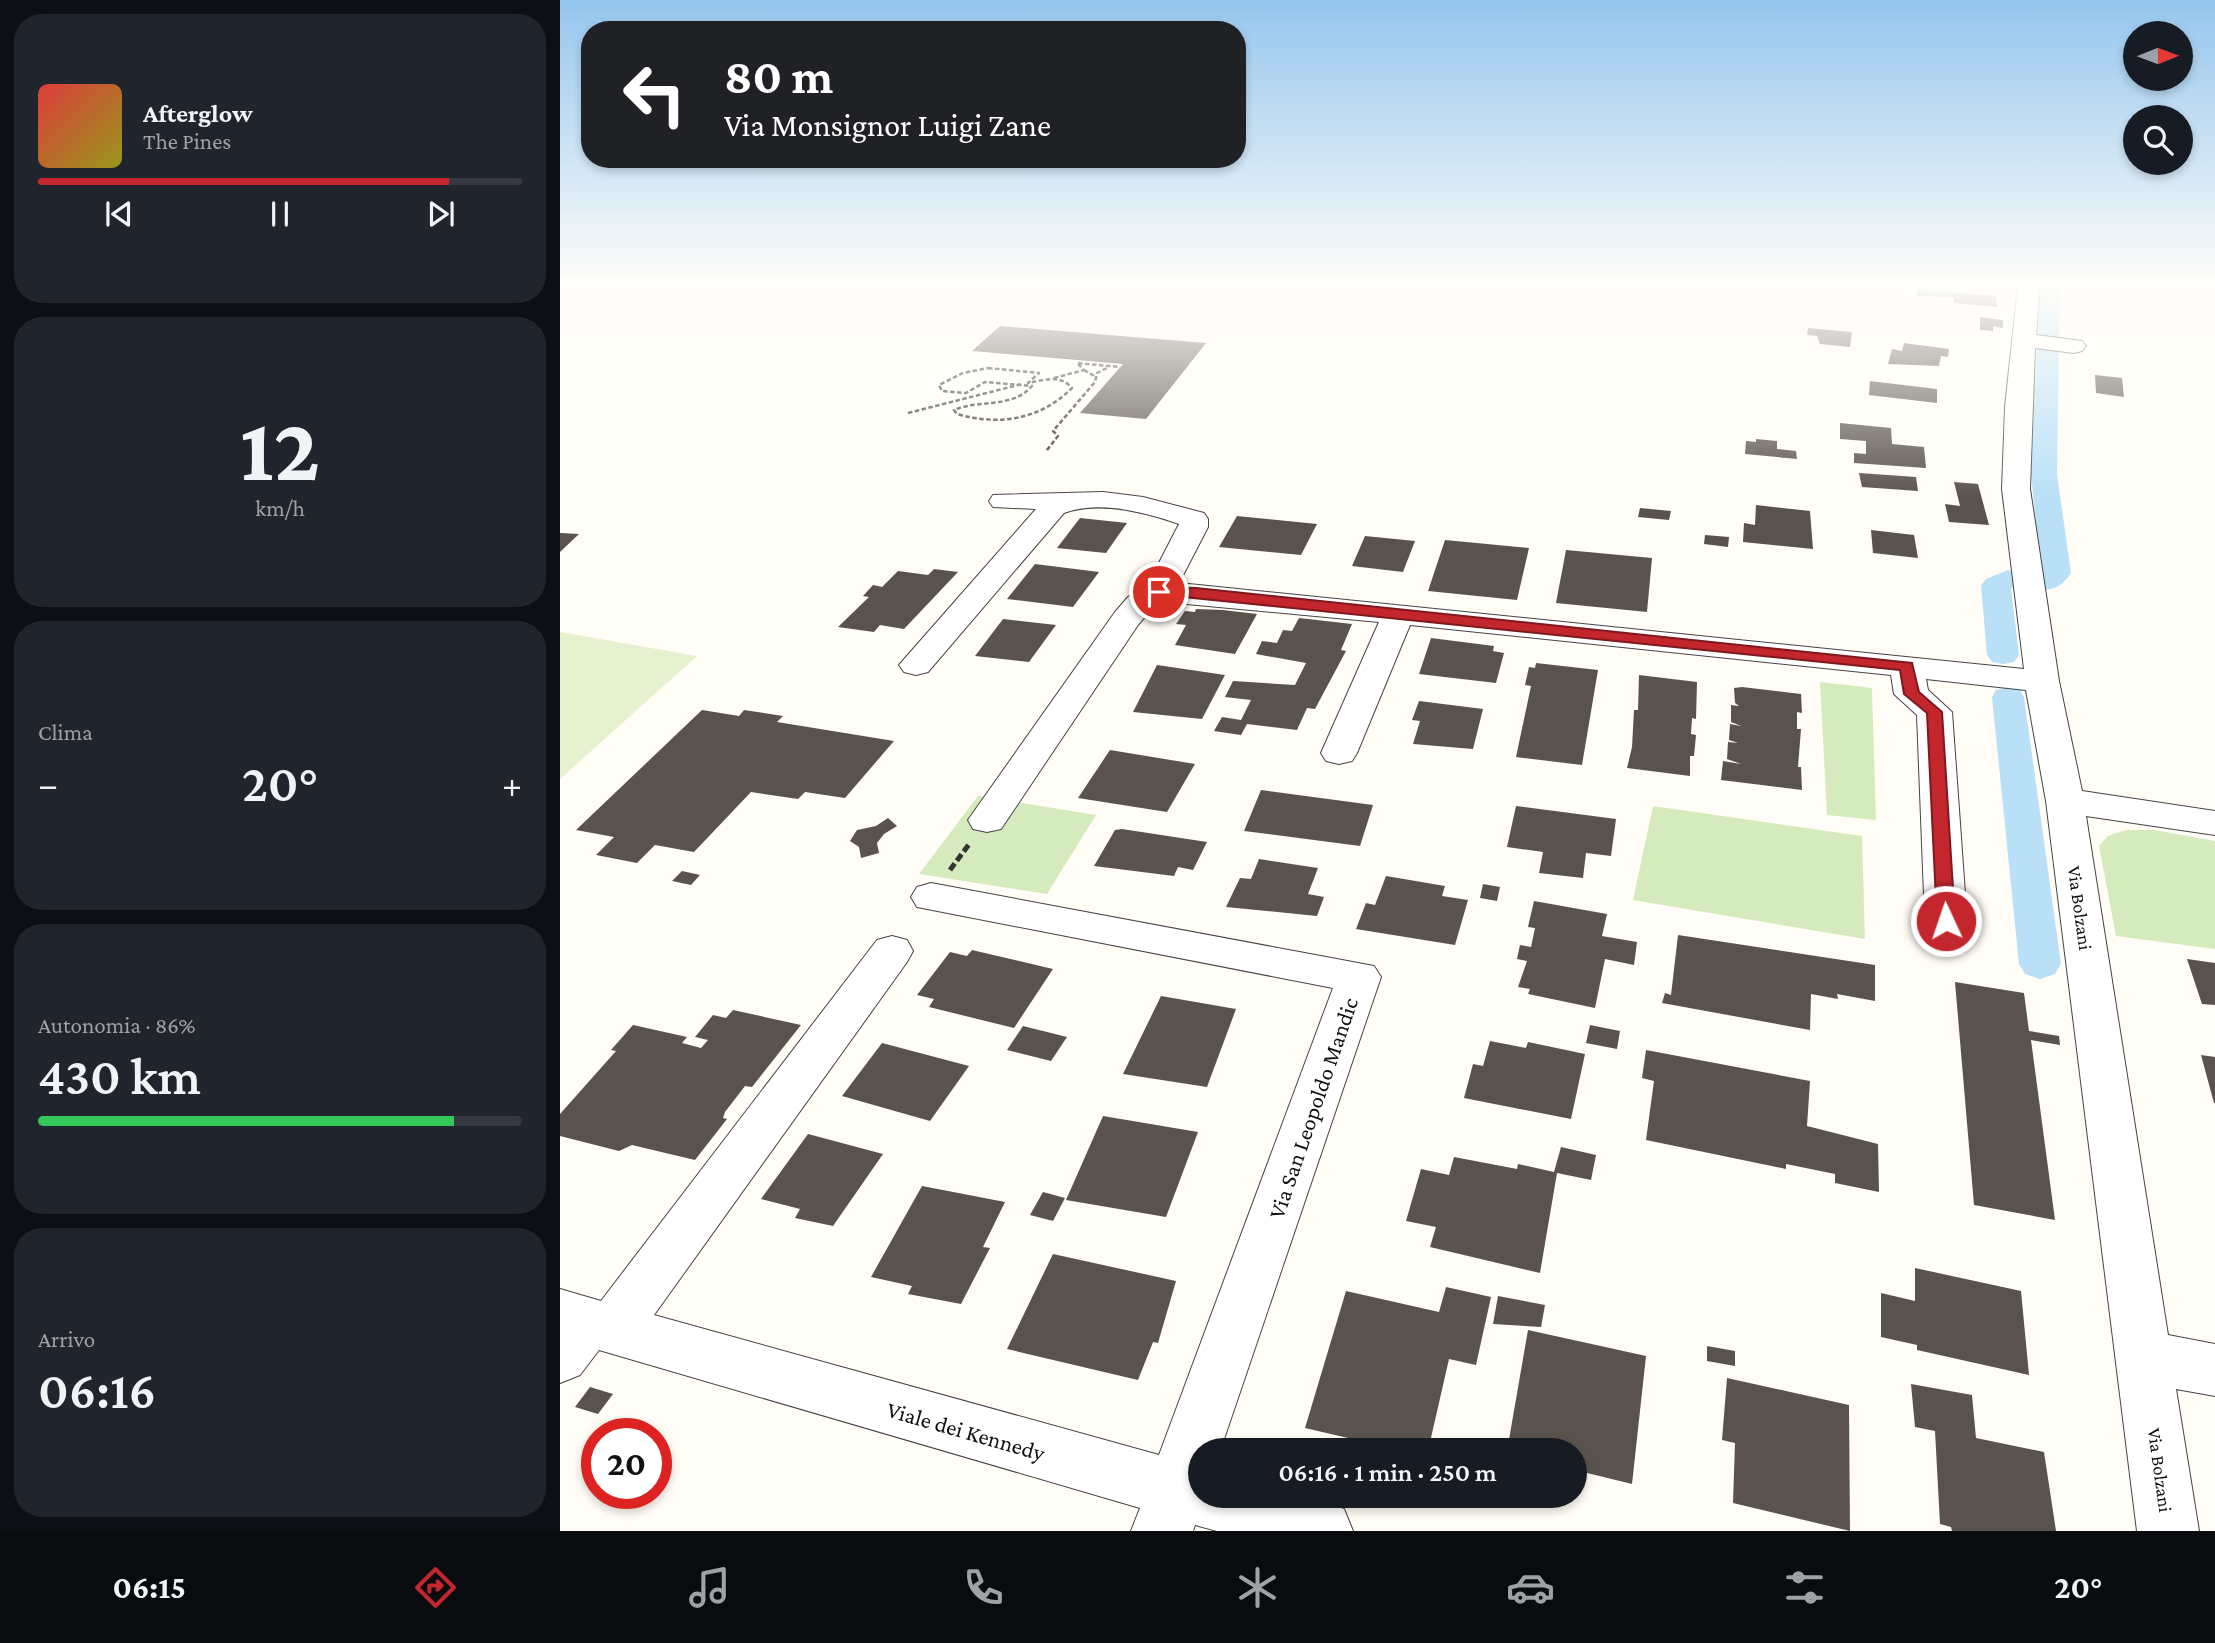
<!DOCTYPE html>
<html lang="it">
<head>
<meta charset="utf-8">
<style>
  body { margin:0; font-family:"Crimson Pro",serif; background:#20242c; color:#f1f3f6; height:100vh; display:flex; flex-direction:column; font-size:26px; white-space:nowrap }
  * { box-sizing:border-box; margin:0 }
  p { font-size:23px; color:#9ea1a6 }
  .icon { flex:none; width:38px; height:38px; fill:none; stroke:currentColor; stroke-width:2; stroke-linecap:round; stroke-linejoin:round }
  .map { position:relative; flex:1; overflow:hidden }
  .drawer { display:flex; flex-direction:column; gap:14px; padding:14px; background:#0d0f14; width:560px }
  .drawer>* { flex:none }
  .guide { position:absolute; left:21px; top:21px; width:665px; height:147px; border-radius:28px; box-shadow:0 4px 10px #0003; background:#202124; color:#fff; overflow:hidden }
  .needle { width:46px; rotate:89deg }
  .buttons { position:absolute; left:1563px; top:21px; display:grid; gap:14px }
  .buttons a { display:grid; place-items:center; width:70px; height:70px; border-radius:50%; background:#171b24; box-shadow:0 4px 10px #0003; font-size:35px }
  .speed { position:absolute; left:21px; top:1418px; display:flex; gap:14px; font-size:35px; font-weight:700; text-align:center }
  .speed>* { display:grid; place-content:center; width:91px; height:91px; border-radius:50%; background:#171b24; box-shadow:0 4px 10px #0003; line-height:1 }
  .speed .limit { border:10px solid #d22; background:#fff; color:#111 }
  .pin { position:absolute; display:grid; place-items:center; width:60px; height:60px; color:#fff; margin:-30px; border:4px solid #fff; border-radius:50%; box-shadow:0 2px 7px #0007 }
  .me { position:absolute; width:77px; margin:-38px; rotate:357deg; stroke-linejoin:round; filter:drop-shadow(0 0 5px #0008) }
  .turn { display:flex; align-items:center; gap:24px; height:147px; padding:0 28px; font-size:32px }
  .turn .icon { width:91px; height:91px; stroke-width:2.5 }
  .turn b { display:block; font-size:49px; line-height:60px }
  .big { font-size:52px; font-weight:600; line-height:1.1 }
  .drawer .widget { flex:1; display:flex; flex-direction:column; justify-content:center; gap:10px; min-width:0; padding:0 24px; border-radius:28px; background:#20242c }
  .drawer .dial { align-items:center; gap:0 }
  .dial b { font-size:91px; line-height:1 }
  .song { display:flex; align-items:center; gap:21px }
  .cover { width:84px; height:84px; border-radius:10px; background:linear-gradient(135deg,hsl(0 70% 55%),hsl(60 70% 35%)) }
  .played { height:7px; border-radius:4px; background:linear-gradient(90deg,#c4262e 85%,#363941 85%) }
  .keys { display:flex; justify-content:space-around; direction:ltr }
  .heat { display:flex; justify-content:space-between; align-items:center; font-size:38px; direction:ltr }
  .charge { height:10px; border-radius:5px; background:linear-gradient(90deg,#34c759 86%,#363941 0) }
  .trip { position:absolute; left:628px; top:1438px; width:399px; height:70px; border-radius:35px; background:#171b24; box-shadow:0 4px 10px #0003; font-weight:600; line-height:70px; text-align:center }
  .dock { display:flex; height:112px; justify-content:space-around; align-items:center; background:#090b0e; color:#9ea1a6 }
  .dock .icon { width:49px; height:49px }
  .dock .current { color:#c4262e }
  .dock b { font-size:32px; color:#f1f3f6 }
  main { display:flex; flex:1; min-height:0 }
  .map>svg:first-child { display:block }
  .green { fill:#d5ebbd }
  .pitch { fill:#e6f2cf }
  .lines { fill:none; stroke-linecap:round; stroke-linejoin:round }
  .canal { fill:#b9e0f7; fill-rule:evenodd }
  .building { fill:#5a524d }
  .minor-casing { stroke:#444; stroke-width:2 }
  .path-far1 { stroke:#333; stroke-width:2.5; stroke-dasharray:4.5 2.5; stroke-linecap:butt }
  .path { stroke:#333; stroke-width:5; stroke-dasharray:8 3.5; stroke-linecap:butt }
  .minor { fill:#fff; fill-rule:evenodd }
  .route { fill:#c4262e; stroke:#7f191e; stroke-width:2 }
  .labels { text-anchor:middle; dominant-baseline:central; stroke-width:7; stroke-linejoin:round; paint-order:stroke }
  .street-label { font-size:19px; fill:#111; stroke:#fff }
  .near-street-label { font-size:23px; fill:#111; stroke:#fff }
</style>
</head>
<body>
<main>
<section class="drawer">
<div class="widget">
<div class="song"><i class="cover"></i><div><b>Afterglow</b><p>The Pines</p></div></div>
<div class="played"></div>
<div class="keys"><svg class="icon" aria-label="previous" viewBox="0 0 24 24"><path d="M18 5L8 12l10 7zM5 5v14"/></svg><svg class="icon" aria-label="pause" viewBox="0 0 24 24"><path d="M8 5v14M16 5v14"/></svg><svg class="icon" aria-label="next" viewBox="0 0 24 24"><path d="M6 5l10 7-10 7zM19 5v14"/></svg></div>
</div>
<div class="widget dial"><b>12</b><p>km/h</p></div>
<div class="widget"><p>Clima</p>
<div class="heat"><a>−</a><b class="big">20°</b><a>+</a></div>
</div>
<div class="widget"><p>Autonomia · 86%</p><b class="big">430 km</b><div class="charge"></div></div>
<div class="widget"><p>Arrivo</p><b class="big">06:16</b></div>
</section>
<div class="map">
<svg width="1655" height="1531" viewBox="0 0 1655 1531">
  <rect width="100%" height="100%" fill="#fffdf5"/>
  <g class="green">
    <path d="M 1260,682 L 1312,688 L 1316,820 L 1267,815 Z"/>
    <path d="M 418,796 L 536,815 L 487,894 L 359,874 Z"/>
    <path d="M 1093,806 L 1302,836 L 1305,939 L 1073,900 Z"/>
    <path d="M 1566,830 L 1595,830 L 1655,841 L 1655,949 L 1556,936 L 1539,846 L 1548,836 Z"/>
  </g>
  <path class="pitch" d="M 0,632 L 137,656 L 0,779 Z"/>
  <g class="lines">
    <g class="canal">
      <path d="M 1480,285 L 1500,285 L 1497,474 L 1511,573 C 1501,587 1493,592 1477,588 L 1472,582 L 1481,571 L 1471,474 Z"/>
      <path d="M 1448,570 L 1458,573 L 1463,579 L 1451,589 L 1459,655 L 1454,662 L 1443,664 L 1432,662 L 1427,655 L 1421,585 L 1426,579 Z"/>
      <path d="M 1448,687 L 1460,690 L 1464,697 L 1501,964 L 1495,974 L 1480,979 L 1465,974 L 1459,964 L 1432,697 L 1436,690 Z"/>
    </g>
  </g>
  <g class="building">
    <path d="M 1357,289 L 1436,296 L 1437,307 L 1394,303 L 1394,297 L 1357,296 Z"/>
    <path d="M 1420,317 L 1443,320 L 1443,328 L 1433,326 L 1433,331 L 1420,330 Z"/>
    <path d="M 440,326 L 646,343 L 586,419 L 520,413 L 563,364 L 412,351 Z"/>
    <path d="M 1248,328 L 1292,332 L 1290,347 L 1260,344 L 1257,336 L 1247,335 Z"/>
    <path d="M 1344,343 L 1389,349 L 1388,357 L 1381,356 L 1379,366 L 1328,364 L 1332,349 L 1342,351 Z"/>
    <path d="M 1535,375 L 1562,378 L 1564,397 L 1536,393 Z"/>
    <path d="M 1310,381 L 1377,389 L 1377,403 L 1309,395 Z"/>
    <path d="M 1280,423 L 1331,428 L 1332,444 L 1364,447 L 1366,468 L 1294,463 L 1294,453 L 1306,454 L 1306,441 L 1280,439 Z"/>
    <path d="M 1196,439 L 1217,441 L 1217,449 L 1236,451 L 1237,459 L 1185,454 L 1186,441 L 1196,442 Z"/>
    <path d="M 1299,473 L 1356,477 L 1358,491 L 1302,487 Z"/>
    <path d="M 1394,482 L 1418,484 L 1429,525 L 1389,522 L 1385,504 L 1400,506 Z"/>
    <path d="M 1196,505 L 1250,511 L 1253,549 L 1183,542 L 1184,523 L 1195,525 Z"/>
    <path d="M 1080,508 L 1111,511 L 1109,520 L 1078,517 Z"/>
    <path d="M 677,516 L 757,524 L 741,555 L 659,547 Z"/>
    <path d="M 520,518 L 567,523 L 546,553 L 497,548 Z"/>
    <path d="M 1311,530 L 1354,535 L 1358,558 L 1313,553 Z"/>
    <path d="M 0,533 L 19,534 L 0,552 Z"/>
    <path d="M 1145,535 L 1169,537 L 1168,547 L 1144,544 Z"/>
    <path d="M 805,536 L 855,541 L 843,572 L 792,566 Z"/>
    <path d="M 885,540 L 969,548 L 957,600 L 868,591 Z"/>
    <path d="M 1006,550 L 1092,558 L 1087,612 L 996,603 Z"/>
    <path d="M 475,564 L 539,572 L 513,607 L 447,599 Z"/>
    <path d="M 374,569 L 398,572 L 344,629 L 320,625 L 314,632 L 278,627 L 309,597 L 303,596 L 313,585 L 322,587 L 338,571 L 368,575 Z"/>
    <path d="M 636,609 L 663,610 L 697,614 L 675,654 L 615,645 L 626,625 L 616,624 L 625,611 L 635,612 Z"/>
    <path d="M 739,618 L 792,624 L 781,650 L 786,651 L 755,709 L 747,708 L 737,730 L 687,724 L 681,735 L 654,731 L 662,717 L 681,720 L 691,700 L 665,697 L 673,681 L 735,685 L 746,663 L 696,654 L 702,641 L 717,643 L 723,630 L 732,631 Z"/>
    <path d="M 443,619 L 496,625 L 469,662 L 415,656 Z"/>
    <path d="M 871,638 L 934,646 L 933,651 L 944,653 L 936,683 L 859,674 Z"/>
    <path d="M 976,663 L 1038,670 L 1022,765 L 956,757 L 971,686 L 965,685 L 969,667 L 975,668 Z"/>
    <path d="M 597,665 L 665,675 L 642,719 L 573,712 Z"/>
    <path d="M 1079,675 L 1137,682 L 1136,719 L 1132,718 L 1131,734 L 1136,735 L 1134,756 L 1130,756 L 1130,776 L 1067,768 L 1072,747 L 1074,710 L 1078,710 Z"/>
    <path d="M 1182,687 L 1241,694 L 1242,713 L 1237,712 L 1237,729 L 1241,729 L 1238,767 L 1241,767 L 1242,790 L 1161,780 L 1163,761 L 1181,764 L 1167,759 L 1168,742 L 1178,743 L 1169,740 L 1170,724 L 1181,726 L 1171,722 L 1171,705 L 1179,706 L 1175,703 L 1174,688 Z"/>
    <path d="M 859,701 L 923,709 L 913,749 L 853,744 L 860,721 L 852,720 Z"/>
    <path d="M 142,710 L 179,716 L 184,710 L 223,716 L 217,722 L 334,741 L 285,798 L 245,792 L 238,799 L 191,792 L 134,852 L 95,845 L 77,863 L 36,855 L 54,837 L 16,830 Z"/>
    <path d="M 550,750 L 635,764 L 607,812 L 518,798 Z"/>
    <path d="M 701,790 L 813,805 L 800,846 L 684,831 Z"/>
    <path d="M 956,806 L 1056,819 L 1051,856 L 1026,853 L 1023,878 L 979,873 L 983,852 L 947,847 Z"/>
    <path d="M 328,818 L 337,826 L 324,834 L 317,843 L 319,853 L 301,858 L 299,847 L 290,841 L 297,830 L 316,826 Z"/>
    <path d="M 562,829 L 647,842 L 633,870 L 618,867 L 614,876 L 534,866 L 555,830 Z"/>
    <path d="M 699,859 L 758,868 L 748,894 L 764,897 L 757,916 L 666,907 L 680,878 L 691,879 Z"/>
    <path d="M 122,871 L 140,875 L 131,885 L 112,881 Z"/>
    <path d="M 826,876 L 885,886 L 882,896 L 908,900 L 895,945 L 796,929 L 806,903 L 815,905 Z"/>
    <path d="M 923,884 L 940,887 L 937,901 L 920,898 Z"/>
    <path d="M 974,901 L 1047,914 L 1042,936 L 1077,942 L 1074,965 L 1045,959 L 1035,1008 L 968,994 L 970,989 L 958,987 L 967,961 L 957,959 L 960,945 L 971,947 L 975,928 L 968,927 Z"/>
    <path d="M 1118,935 L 1315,965 L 1315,1001 L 1277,994 L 1278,999 L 1251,994 L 1250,1030 L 1102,1003 L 1105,993 L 1111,995 Z"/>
    <path d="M 412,950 L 493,969 L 454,1028 L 369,1007 L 374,999 L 357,995 L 390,952 L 407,956 Z"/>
    <path d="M 1627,959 L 1655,963 L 1655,1005 L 1642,1004 Z"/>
    <path d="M 1395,982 L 1464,993 L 1469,1031 L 1499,1036 L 1500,1045 L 1471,1040 L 1495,1220 L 1414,1205 Z"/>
    <path d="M 601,996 L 676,1009 L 647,1087 L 563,1074 Z"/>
    <path d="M 173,1010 L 241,1025 L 192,1087 L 185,1086 L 165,1112 L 163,1118 L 167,1119 L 135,1160 L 72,1145 L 59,1151 L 0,1136 L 0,1114 L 56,1051 L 51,1050 L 73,1025 L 127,1037 L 122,1043 L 141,1048 L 148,1040 L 135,1037 L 153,1015 L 166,1018 Z"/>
    <path d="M 1030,1025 L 1060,1031 L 1057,1049 L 1026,1043 Z"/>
    <path d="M 463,1026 L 507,1037 L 491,1061 L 447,1050 Z"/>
    <path d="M 930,1041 L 966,1048 L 968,1042 L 1025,1054 L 1011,1119 L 904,1098 L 913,1064 L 923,1066 Z"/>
    <path d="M 322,1043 L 409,1066 L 370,1121 L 282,1096 Z"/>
    <path d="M 1086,1050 L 1250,1081 L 1247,1126 L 1318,1144 L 1319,1192 L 1275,1183 L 1275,1174 L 1226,1164 L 1226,1169 L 1086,1140 L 1094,1081 L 1082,1078 Z"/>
    <path d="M 1641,1055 L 1655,1057 L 1655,1103 L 1654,1103 Z"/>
    <path d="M 543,1116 L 638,1132 L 606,1217 L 506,1200 Z"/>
    <path d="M 248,1134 L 323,1154 L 273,1226 L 235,1218 L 240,1209 L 201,1199 Z"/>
    <path d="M 1001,1147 L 1036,1155 L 1031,1180 L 997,1173 L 980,1273 L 870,1247 L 876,1227 L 846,1221 L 861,1169 L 889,1175 L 894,1157 L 957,1169 L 958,1164 L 994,1172 Z"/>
    <path d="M 362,1186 L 445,1202 L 423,1247 L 430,1248 L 401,1304 L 348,1294 L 352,1286 L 311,1277 Z"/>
    <path d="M 483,1192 L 505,1198 L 493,1221 L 470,1215 Z"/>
    <path d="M 493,1254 L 616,1281 L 598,1343 L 593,1342 L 578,1380 L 447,1349 Z"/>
    <path d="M 1355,1268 L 1461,1291 L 1469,1375 L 1357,1350 L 1357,1345 L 1321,1337 L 1321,1293 L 1355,1301 Z"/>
    <path d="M 886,1287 L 931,1297 L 916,1365 L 889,1359 L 868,1451 L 844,1451 L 745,1428 L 786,1291 L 879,1312 Z"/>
    <path d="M 938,1296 L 985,1305 L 981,1327 L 933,1324 Z"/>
    <path d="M 968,1330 L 1086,1356 L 1072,1484 L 1015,1470 L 1015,1451 L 947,1451 Z"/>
    <path d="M 1147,1346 L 1175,1351 L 1175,1366 L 1147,1361 Z"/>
    <path d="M 1167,1378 L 1289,1405 L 1290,1531 L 1173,1503 L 1175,1443 L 1162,1440 Z"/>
    <path d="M 1351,1384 L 1412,1395 L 1416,1438 L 1484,1452 L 1496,1531 L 1392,1531 L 1391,1527 L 1380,1524 L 1375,1431 L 1355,1427 Z"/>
    <path d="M 30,1387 L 53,1394 L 38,1414 L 15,1407 Z"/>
  </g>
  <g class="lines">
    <defs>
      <g id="minor">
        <path d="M 1458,285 L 1480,285 L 1476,335 L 1522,341 L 1526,346 L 1522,351 L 1514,353 L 1475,348 L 1470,489 L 1499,681 L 1522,791 L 1655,811 L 1655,835 L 1526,816 L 1608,1335 L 1655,1344 L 1655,1396 L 1616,1389 L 1639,1531 L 1577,1531 L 1486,801 L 1466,690 L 1366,679 L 1368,690 L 1392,712 L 1407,921 L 1401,931 L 1386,936 L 1371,931 L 1365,921 L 1357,715 L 1334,694 L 1331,675 L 850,625 L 797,753 L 792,761 L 779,764 L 766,761 L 761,753 L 819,622 L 605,602 L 590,611 L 578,625 L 441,829 L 427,832 L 413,829 L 408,820 L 555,612 L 568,597 L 587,586 L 619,524 C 585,512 539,500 504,513 L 368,672 L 356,675 L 344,672 L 339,665 L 476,509 L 433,507 L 429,501 L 433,495 L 543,492 L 583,497 L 644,513 L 648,519 L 648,527 L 619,583 L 1464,669 L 1442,489 L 1445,407 Z"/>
        <path d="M 371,883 L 814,966 L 821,977 L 660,1451 L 640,1451 L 640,1496 L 747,1496 L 784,1509 L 793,1531 L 657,1531 L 635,1525 L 633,1531 L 571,1531 L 580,1508 L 39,1350 L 20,1375 L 0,1383 L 0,1289 L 41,1301 L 317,940 L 332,936 L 347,940 L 353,951 L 347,962 L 94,1315 L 599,1455 L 773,988 L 357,907 L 351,897 L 357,887 Z"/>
      </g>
    </defs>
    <use href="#minor" class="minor-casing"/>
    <g class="path-far1">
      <path d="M 428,368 L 479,373 L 468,383 C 484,380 500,374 512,388 C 480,420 439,426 397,414 L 394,410 C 420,399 452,409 472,386 L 425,382 L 406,393 L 382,391 L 379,385 L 403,373 Z"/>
      <path d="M 524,370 L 536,377"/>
      <path d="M 494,378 L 524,370 L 517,363 L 560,367"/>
      <path d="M 348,413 L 462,384"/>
      <path d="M 487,450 L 498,436 L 493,431 L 535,382 L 537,373 L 549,367"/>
    </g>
    <path class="path" d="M 390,870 L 410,843"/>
    <use href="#minor" class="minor"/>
  </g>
  <linearGradient id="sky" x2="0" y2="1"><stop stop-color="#95c6ee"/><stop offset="0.57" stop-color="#fffefa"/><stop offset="1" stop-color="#fffefa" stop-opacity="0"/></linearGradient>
  <rect width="1655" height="499" fill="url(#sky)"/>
  <path class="route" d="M 599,587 L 636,588 L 1352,663 L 1359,692 L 1382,712 L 1395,921 L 1386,927 L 1377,921 L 1367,713 L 1344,694 L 1340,670 L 594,594 L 594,589 Z"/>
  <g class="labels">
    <g class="street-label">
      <text transform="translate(1520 908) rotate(82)">Via Bolzani</text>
      <text transform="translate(1600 1470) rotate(82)">Via Bolzani</text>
    </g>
    <g class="near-street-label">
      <text transform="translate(753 1108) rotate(-71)">Via San Leopoldo Mandic</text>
      <text transform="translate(406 1431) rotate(16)">Viale dei Kennedy</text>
    </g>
  </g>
</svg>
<div class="buttons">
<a><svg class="needle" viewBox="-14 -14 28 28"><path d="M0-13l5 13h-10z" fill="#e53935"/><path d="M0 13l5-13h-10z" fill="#9ea1a6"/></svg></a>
<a><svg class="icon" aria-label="search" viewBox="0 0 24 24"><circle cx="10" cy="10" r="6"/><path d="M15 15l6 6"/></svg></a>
</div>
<div class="speed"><div class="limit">20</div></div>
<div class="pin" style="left:599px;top:592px;background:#d93025"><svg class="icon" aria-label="arrive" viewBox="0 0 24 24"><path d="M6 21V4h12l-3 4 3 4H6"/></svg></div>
<svg class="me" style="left:1386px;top:921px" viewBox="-20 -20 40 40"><circle r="17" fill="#c4262e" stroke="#fff" stroke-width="3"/><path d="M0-11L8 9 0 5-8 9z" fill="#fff"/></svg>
<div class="trip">06:16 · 1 min · 250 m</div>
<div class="guide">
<div class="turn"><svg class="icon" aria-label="left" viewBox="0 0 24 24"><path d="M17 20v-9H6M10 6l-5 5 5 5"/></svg><div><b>80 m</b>Via Monsignor Luigi Zane</div></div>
</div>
</div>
</main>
<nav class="dock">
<b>06:15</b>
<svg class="icon current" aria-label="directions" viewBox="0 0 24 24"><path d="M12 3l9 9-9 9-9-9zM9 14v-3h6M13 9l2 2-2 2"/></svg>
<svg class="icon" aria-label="music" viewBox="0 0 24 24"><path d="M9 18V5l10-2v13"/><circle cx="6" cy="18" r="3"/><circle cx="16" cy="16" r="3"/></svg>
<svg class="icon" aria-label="phone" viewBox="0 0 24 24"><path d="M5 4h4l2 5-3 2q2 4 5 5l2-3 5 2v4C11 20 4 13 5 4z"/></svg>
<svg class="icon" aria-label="climate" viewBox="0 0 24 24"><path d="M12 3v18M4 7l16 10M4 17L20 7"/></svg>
<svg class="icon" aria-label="car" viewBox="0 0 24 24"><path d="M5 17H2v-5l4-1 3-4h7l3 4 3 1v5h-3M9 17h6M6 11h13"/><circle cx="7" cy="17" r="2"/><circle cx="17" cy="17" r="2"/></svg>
<svg class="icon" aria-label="filters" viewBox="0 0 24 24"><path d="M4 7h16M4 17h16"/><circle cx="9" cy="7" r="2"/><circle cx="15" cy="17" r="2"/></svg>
<b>20°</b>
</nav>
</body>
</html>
